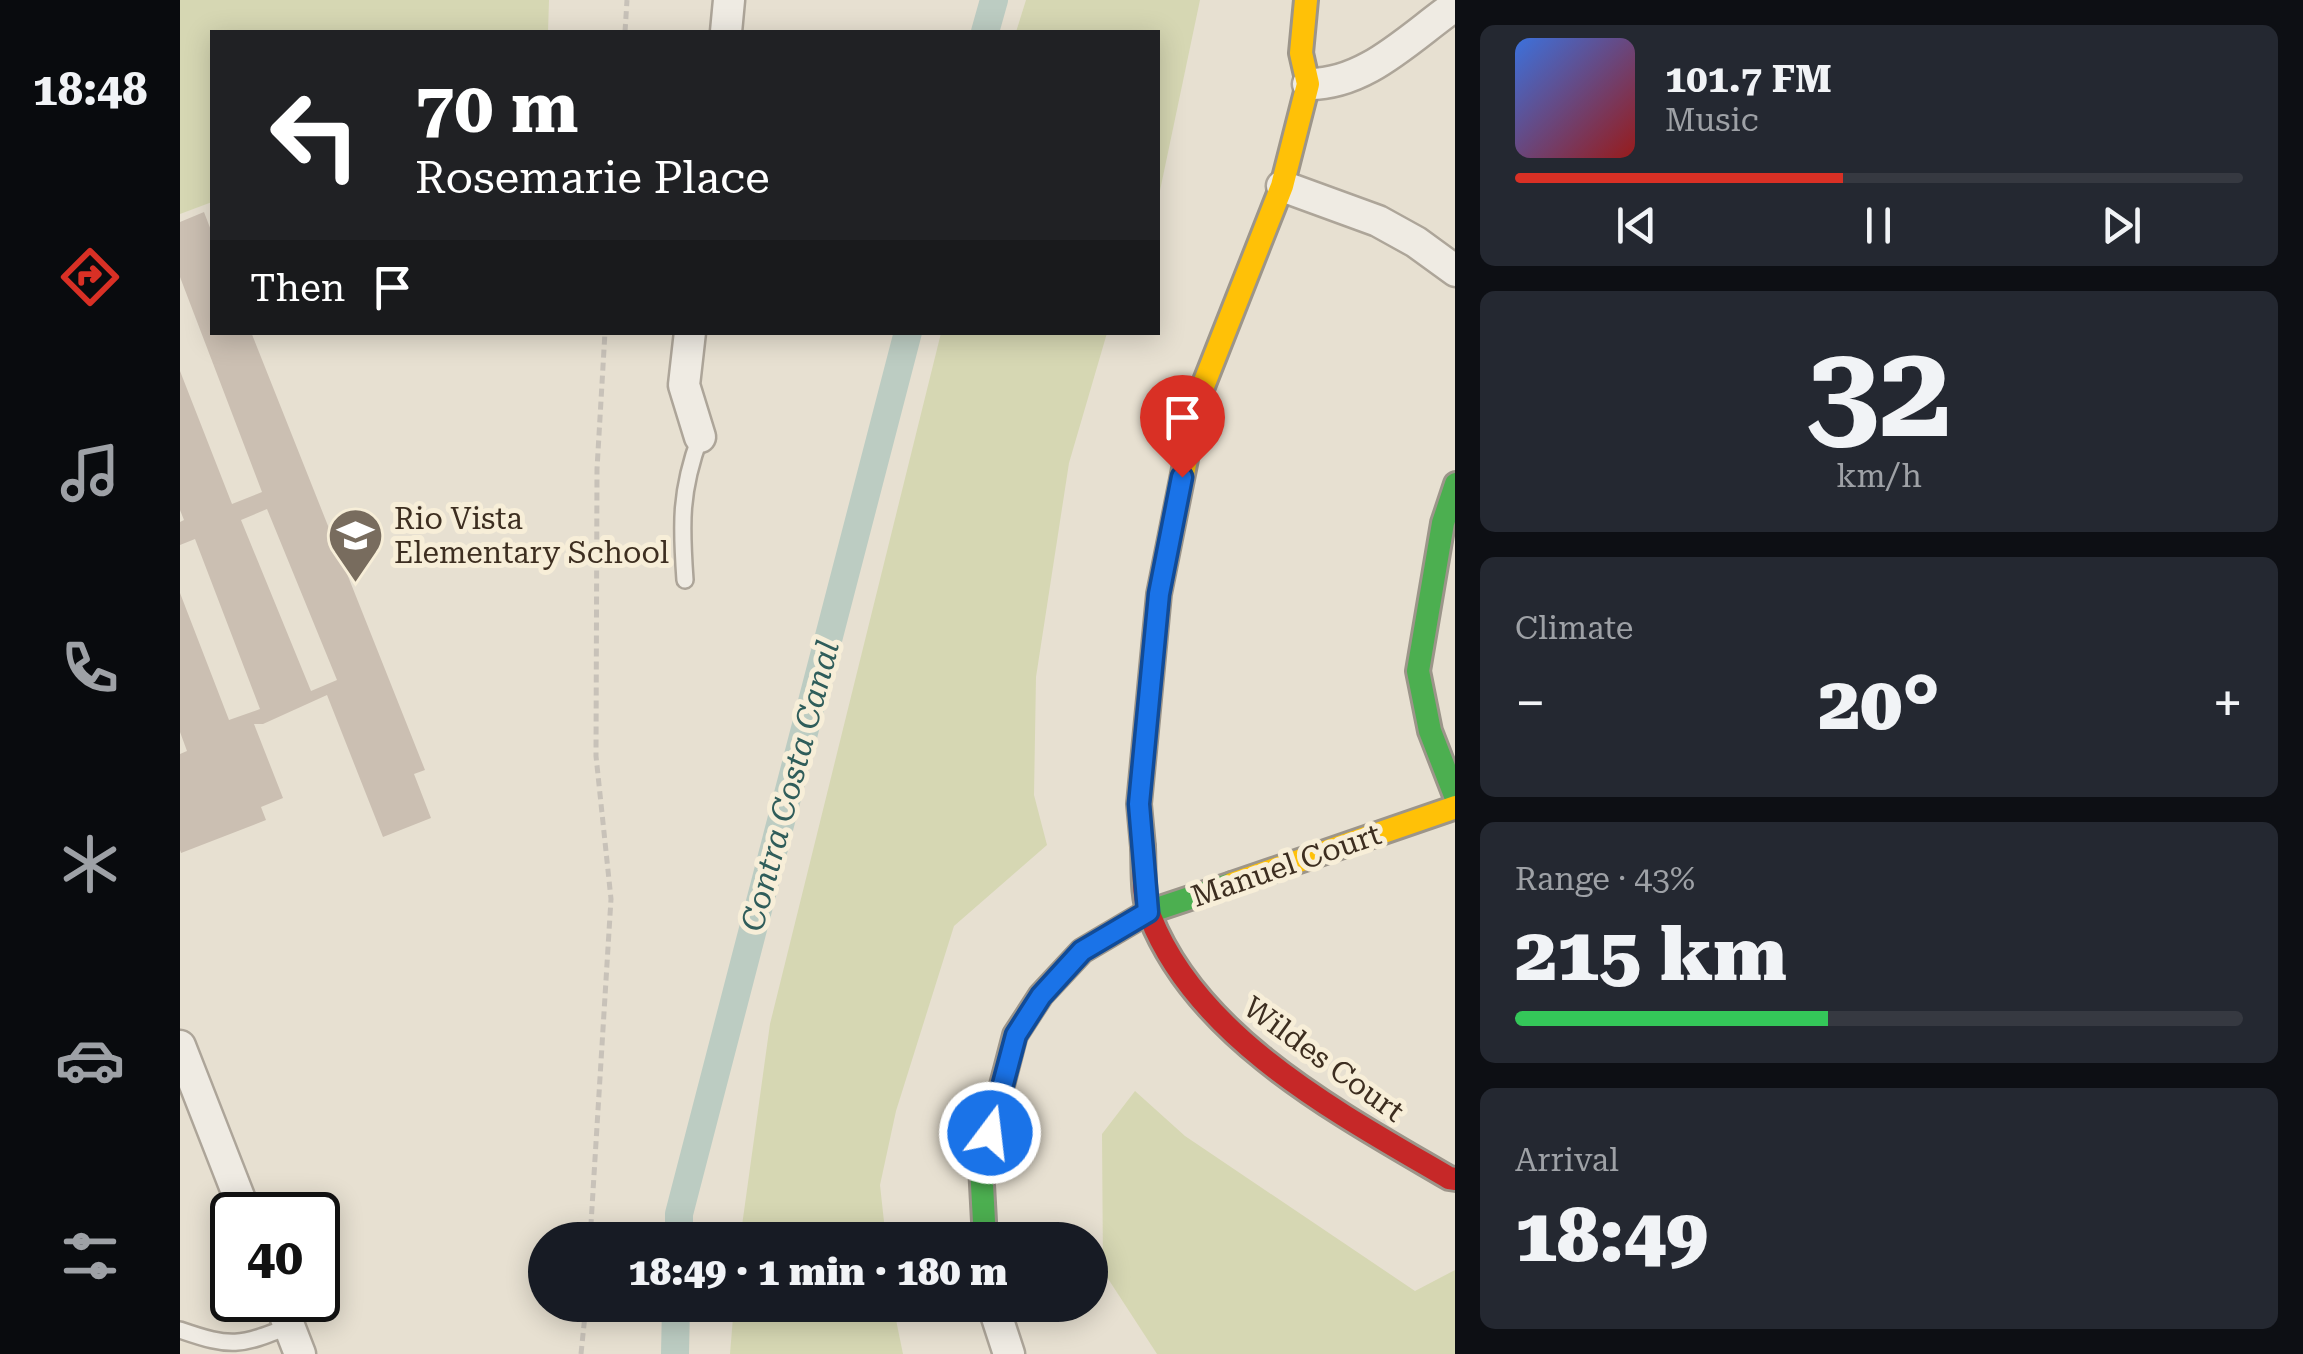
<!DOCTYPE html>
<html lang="en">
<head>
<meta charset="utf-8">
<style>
  body { margin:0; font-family:"Roboto Serif",serif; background:#242831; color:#f1f3f6; height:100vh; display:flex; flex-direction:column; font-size:38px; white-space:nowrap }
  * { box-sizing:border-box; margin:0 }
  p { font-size:32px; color:#9ea1a6 }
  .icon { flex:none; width:55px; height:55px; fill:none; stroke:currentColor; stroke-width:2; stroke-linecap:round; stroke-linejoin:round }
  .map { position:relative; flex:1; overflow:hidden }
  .side { display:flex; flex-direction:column; gap:25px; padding:25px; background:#0d0f14; width:848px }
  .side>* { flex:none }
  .guide { position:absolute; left:30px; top:30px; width:950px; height:305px; border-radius:0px; box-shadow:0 5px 25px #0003; background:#202124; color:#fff; overflow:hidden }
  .speed { position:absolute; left:30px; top:1192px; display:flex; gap:20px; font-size:50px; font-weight:700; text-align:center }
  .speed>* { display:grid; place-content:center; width:130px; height:130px; border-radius:50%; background:#171b24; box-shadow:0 5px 25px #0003; line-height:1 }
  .speed .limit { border:5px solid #111; border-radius:15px; background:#fff; color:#111 }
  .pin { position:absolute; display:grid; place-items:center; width:85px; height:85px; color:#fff; margin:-102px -42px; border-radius:50% 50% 50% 0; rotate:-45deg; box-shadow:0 0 10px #0007 }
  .pin .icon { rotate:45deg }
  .me { position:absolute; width:110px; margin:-55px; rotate:15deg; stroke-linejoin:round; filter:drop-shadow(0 0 8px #0008) }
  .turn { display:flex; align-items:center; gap:35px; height:210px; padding:0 40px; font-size:45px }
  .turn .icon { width:130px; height:130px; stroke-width:2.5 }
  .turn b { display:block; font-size:70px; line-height:85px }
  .then { display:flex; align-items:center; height:95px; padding:0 40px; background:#0003; gap:20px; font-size:38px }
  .big { font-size:75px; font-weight:800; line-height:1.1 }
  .side .widget { flex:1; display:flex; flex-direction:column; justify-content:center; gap:15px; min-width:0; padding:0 35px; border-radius:15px; background:#242831 }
  .side .dial { align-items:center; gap:0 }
  .dial b { font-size:130px; line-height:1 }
  .song { display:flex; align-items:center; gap:30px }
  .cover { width:120px; height:120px; border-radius:15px; background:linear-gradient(135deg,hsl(220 70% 55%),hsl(0 70% 35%)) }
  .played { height:10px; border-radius:5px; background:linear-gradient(90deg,#d93025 45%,#363941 45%) }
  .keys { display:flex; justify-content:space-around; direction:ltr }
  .heat { display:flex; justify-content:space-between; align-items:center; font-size:55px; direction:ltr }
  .charge { height:15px; border-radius:8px; background:linear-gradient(90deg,#34c759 43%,#363941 0) }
  .trip { position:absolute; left:348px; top:1222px; width:580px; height:100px; border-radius:50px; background:#171b24; box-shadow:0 5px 25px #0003; font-weight:800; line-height:100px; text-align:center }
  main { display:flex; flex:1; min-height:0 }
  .tabs { display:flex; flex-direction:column; width:180px; justify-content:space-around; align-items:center; background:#090b0e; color:#9ea1a6 }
  .tabs .icon { width:70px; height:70px }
  .tabs .current { color:#d93025 }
  .tabs b { font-size:45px; color:#f1f3f6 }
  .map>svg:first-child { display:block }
  .green { fill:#d6d7b3 }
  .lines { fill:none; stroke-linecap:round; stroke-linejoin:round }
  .canal { stroke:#bcccc2; stroke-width:28 }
  .building { fill:#cbbfb2; fill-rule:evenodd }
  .lane-casing { stroke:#ada599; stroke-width:20 }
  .street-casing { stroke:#ada599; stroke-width:35 }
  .fast-casing { stroke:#9c958a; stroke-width:28 }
  .slow-casing { stroke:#9c958a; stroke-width:28 }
  .jam-casing { stroke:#9c958a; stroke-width:28 }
  .path { stroke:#c8c2b9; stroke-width:5; stroke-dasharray:8 5; stroke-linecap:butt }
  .lane { stroke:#efebe3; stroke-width:15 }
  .street { stroke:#efebe3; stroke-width:30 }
  .fast { stroke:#4caf50; stroke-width:22 }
  .slow { stroke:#ffc107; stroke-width:22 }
  .jam { stroke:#c62828; stroke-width:22 }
  .route-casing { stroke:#114b97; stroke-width:25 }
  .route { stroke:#1a73e8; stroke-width:18 }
  .labels { text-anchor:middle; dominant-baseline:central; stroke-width:10; stroke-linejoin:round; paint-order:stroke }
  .poi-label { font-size:30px; fill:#3d2e20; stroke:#f7eed8; text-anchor:start }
  .street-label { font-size:30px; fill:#3d2e20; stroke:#f7eed8 }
  .water-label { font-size:32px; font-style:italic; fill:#2f5d5a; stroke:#f7eed8 }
</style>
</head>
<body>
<main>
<nav class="tabs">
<b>18:48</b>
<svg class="icon current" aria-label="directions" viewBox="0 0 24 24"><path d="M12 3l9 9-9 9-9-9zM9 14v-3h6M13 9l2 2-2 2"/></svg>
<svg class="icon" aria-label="music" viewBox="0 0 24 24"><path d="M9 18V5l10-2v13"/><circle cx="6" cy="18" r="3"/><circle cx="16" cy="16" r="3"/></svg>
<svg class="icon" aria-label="phone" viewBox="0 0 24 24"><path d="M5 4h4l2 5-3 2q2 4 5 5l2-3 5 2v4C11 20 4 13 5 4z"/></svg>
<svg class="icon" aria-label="climate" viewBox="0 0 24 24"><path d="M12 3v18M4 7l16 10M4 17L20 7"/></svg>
<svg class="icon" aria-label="car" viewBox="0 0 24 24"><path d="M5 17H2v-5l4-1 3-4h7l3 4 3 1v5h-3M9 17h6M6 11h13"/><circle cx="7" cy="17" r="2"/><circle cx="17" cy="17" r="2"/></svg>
<svg class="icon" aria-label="filters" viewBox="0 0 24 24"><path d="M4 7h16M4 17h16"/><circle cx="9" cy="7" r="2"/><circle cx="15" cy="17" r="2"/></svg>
</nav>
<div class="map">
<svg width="1276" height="1354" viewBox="0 0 1276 1354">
  <rect width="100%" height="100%" fill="#e7e0d1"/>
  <g class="green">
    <path d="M 0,0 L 369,0 L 368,32 L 32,32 L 32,202 L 0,214 Z"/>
    <path d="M 846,0 L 1020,0 L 978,200 L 978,32 L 836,32 Z"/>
    <path d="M 761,333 L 927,333 L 889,463 L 856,677 L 854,795 L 867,845 L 774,926 L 716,1111 L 700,1185 L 706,1240 L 560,1240 L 590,1024 Z"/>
    <path d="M 955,1091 L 1005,1136 L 1235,1291 L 1275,1270 L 1275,1354 L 977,1354 L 923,1271 L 922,1134 Z"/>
    <path d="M 554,1305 L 713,1305 L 723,1354 L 550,1354 Z"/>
  </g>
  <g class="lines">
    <g class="canal">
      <path d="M 805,32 L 814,0"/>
      <path d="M 499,1240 L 499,1214 L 728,332"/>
      <path d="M 495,1354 L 496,1305"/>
    </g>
  </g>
  <path class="building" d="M 24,212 L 32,233 L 32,332 L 71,332 L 245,770 L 234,774 L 251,818 L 203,837 L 147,695 L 83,724 L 74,724 L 103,798 L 81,807 L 86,820 L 1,853 L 0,850 L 0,754 L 7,751 L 0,732 L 0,593 L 49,720 L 80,709 L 15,539 L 0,545 L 0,522 L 4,520 L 0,510 L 0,371 L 52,504 L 82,492 L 0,277 L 0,222 ZM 87,509 L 157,680 L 131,691 L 61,520 Z"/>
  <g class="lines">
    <defs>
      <g id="lane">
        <path d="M 505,580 C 501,524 500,491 520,437"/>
        <path d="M 0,1330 C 52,1348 59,1346 110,1326"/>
      </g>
      <g id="street">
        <path d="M 546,32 L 549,0"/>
        <path d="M 1128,84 C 1186,85 1230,37 1276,5"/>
        <path d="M 1102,186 L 1198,221 L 1236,242 L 1276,271"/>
        <path d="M 510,332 L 504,385 L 520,437"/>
        <path d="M 0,1046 L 66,1215"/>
        <path d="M 99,1300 L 120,1354"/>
        <path d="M 813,1305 L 829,1354"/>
      </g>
      <g id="fast">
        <path d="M 1276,484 L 1263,523 L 1238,671 L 1250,731 L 1276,798"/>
        <path d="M 805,1240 L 801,1166 L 835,1035 L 861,995 L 902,951 L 968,912 L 1052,884"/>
      </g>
      <g id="slow">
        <path d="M 963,847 L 959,804 L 979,594 L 1018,399 L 1102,186 L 1128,84 L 1121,53 L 1126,0"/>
        <path d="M 1052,884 L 1276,807"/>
      </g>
      <path id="jam" d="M 963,847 C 964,868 962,896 970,916 C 1018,1039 1160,1114 1269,1178 L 1276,1179"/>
    </defs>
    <use href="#lane" class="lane-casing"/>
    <use href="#street" class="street-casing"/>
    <use href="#fast" class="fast-casing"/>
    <use href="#slow" class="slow-casing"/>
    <use href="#jam" class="jam-casing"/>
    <g class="path">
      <path d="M 445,32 L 447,0"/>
      <path d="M 410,1240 L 431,899 L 416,756 L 417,469 L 425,332"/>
      <path d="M 401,1354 L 406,1305"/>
    </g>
    <use href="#lane" class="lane"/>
    <use href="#street" class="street"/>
    <use href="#fast" class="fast"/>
    <use href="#slow" class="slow"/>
    <use href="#jam" class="jam"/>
  </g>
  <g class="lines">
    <defs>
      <path id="route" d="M 810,1133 L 836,1035 L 861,996 L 902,951 L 968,912 L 959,804 L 979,594 L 1002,477"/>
    </defs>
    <use href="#route" class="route-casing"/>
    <use href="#route" class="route"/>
  </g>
  <defs>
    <symbol id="school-pin" viewBox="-11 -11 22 30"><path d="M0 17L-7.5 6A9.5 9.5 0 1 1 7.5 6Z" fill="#786c5e" stroke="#f7eed8"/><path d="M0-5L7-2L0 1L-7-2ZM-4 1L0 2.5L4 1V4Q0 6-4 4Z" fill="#fff"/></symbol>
  </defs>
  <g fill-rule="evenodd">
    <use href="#school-pin" x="144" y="504" width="63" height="86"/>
  </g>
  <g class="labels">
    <g class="poi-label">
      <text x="214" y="518">Rio Vista<tspan x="214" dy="34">Elementary School</tspan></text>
    </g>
    <g class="street-label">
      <text transform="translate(1106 865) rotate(-19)">Manuel Court</text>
      <text transform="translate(1144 1059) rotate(36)">Wildes Court</text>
    </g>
    <g class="water-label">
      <text transform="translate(610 786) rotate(-75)">Contra Costa Canal</text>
    </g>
  </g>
</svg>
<div class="speed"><div class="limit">40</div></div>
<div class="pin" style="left:1002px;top:477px;background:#d93025"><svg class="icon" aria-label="arrive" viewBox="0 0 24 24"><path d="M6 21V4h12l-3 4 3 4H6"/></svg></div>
<svg class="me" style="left:810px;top:1133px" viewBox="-20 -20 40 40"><circle r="17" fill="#1a73e8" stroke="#fff" stroke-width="3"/><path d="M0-11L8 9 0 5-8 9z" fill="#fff"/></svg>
<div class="trip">18:49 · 1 min · 180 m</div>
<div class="guide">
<div class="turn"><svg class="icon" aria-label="left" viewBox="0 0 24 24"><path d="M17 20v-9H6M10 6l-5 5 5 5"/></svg><div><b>70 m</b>Rosemarie Place</div></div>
<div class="then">Then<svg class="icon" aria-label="arrive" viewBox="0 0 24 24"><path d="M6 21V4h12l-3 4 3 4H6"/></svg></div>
</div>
</div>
<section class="side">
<div class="widget">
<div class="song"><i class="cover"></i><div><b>101.7 FM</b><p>Music</p></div></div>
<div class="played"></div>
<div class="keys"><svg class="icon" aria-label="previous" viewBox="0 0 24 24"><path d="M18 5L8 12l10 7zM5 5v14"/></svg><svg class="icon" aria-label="pause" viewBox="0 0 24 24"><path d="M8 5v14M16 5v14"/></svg><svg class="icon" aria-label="next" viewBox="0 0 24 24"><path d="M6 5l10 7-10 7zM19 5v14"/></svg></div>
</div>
<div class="widget dial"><b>32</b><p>km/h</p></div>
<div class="widget"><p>Climate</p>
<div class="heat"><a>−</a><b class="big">20°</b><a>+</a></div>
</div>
<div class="widget"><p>Range · 43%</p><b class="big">215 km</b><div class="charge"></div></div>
<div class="widget"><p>Arrival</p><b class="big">18:49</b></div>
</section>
</main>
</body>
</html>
